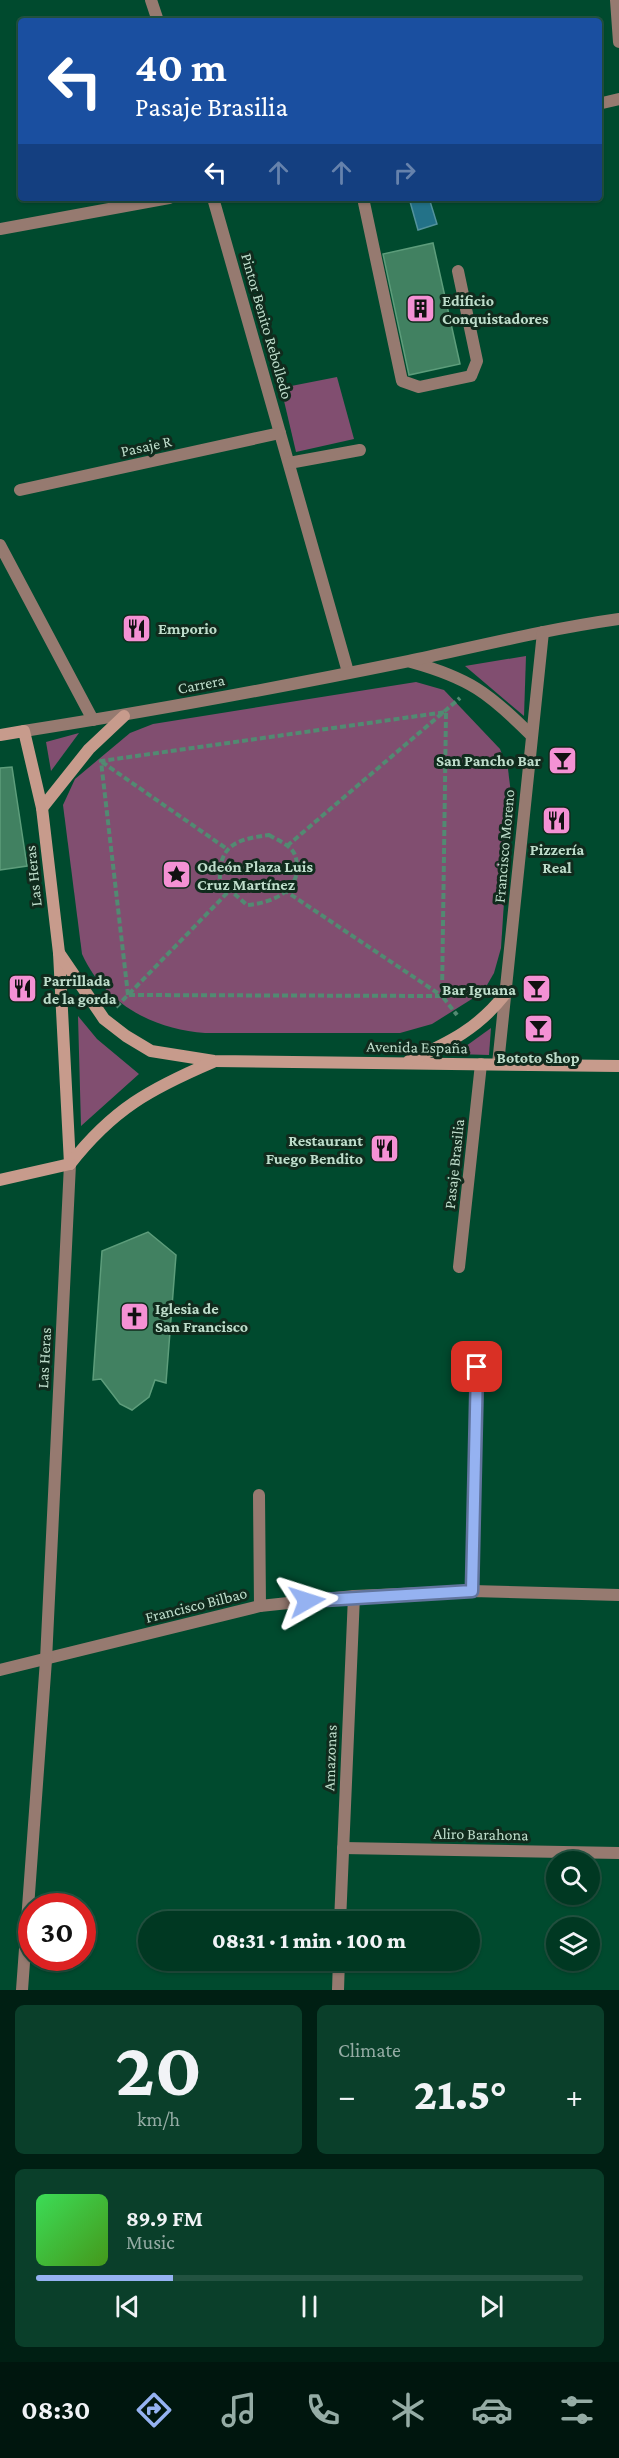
<!DOCTYPE html>
<html lang="en">
<head>
<meta charset="utf-8">
<style>
  body { margin:0; font-family:"Crimson Pro",serif; background:#0a3f2a; color:#f1f3f6; height:100vh; display:flex; flex-direction:column; font-size:22px; white-space:nowrap }
  * { box-sizing:border-box; margin:0 }
  p { font-size:20px; color:#95aca5 }
  .icon { flex:none; width:33px; height:33px; fill:none; stroke:currentColor; stroke-width:2; stroke-linecap:round; stroke-linejoin:round }
  .map { position:relative; height:1990px; overflow:hidden }
  .panel { display:flex; flex-direction:column; gap:15px; padding:15px; background:#001f13; flex:1 }
  .panel>* { flex:none }
  .top-card { position:absolute; left:18px; top:18px; width:584px; height:183px; border-radius:6px; box-shadow:0 2px 4px #0004,0 0 0 2px #225240; background:#1a4fa0; color:#fff; overflow:hidden }
  .buttons { position:absolute; left:546px; top:1851px; display:grid; gap:12px }
  .buttons a { display:grid; place-items:center; width:54px; height:54px; border-radius:50%; background:#003822; box-shadow:0 2px 4px #0004,0 0 0 2px #225240; font-size:30px }
  .speed { position:absolute; left:18px; top:1893px; display:flex; gap:12px; font-size:30px; font-weight:700; text-align:center }
  .speed>* { display:grid; place-content:center; width:78px; height:78px; border-radius:50%; background:#003822; box-shadow:0 2px 4px #0004,0 0 0 2px #225240; line-height:1 }
  .speed .limit { border:9px solid #d22; background:#fff; color:#111 }
  .pin { position:absolute; display:grid; place-items:center; width:51px; height:51px; color:#fff; margin:-26px; border-radius:12px; box-shadow:0 3px 9px #0006 }
  .me { position:absolute; width:66px; margin:-33px; rotate:84deg; stroke-linejoin:round; filter:drop-shadow(0 0 4px #0008) }
  .turn { display:flex; align-items:center; gap:21px; height:126px; padding:0 18px; font-size:27px }
  .turn .icon { width:78px; height:78px; stroke-width:2.5 }
  .turn b { display:block; font-size:42px; line-height:51px }
  .lanes { display:flex; align-items:center; height:57px; padding:0 18px; background:#0003; justify-content:center; gap:30px; direction:ltr }
  .lanes .off { opacity:.35 }
  .big { font-size:45px; font-weight:800; line-height:1.1 }
  .panel .card { flex:1; display:flex; flex-direction:column; justify-content:center; gap:9px; min-width:0; padding:0 21px; border-radius:9px; background:#0a3f2a }
  .panel .dial { align-items:center; gap:0 }
  .dial b { font-size:78px; line-height:1 }
  .song { display:flex; align-items:center; gap:18px }
  .cover { width:72px; height:72px; border-radius:9px; background:linear-gradient(135deg,hsl(130 70% 55%),hsl(100 70% 35%)) }
  .played { height:6px; border-radius:3px; background:linear-gradient(90deg,#95b2f1 25%,#225240 25%) }
  .keys { display:flex; justify-content:space-around; direction:ltr }
  .heat { display:flex; justify-content:space-between; align-items:center; font-size:33px; direction:ltr }
  .panel .tiles { flex:1; display:grid; gap:15px; grid-template-columns:1fr 1fr }
  .card:last-child { grid-column:span 2 }
  .trip { position:absolute; left:138px; top:1911px; width:342px; height:60px; border-radius:30px; background:#003822; box-shadow:0 2px 4px #0004,0 0 0 2px #225240; font-weight:800; line-height:60px; text-align:center }
  .tab-bar { display:flex; height:96px; justify-content:space-around; align-items:center; background:#00160e; color:#95aca5 }
  .tab-bar .icon { width:42px; height:42px }
  .tab-bar .on { color:#95b2f1 }
  .tab-bar b { font-size:27px; color:#f1f3f6 }
  .map>svg:first-child { display:block }
  .green { fill:#814e70 }
  .water { fill:#237288; stroke:#52929c; stroke-width:1.5 }
  .building { fill:#418161; stroke:#5d9d7b; stroke-width:1.5 }
  .lines { fill:none; stroke-linecap:round; stroke-linejoin:round }
  .path { stroke:#528a72; stroke-width:4; stroke-dasharray:6 3; stroke-linecap:butt }
  .lane { stroke:#967a70; stroke-width:12 }
  .street { stroke:#967a70; stroke-width:12 }
  .secondary { stroke:#c79b8c; stroke-width:12 }
  .route-casing { stroke:#61749d; stroke-width:15 }
  .route { stroke:#95b2f1; stroke-width:10 }
  .labels { text-anchor:middle; dominant-baseline:central; stroke-width:6; stroke-linejoin:round; paint-order:stroke }
  .poi-label { font-size:16px; font-weight:bold; fill:#beddcb; stroke:#102b1d; text-anchor:start }
  .street-label { font-size:16px; fill:#beddcb; stroke:#102b1d }
</style>
</head>
<body>
<div class="map">
<svg width="619" height="1990" viewBox="0 0 619 1990">
  <rect width="100%" height="100%" fill="#004a2e"/>
  <g class="green">
    <path d="M 337,377 L 354,439 L 296,452 L 281,388 Z"/>
    <path d="M 526,656 L 524,716 L 465,666 Z"/>
    <path d="M 416,682 L 444,690 L 500,749 L 508,769 L 511,794 L 501,948 L 494,973 L 483,992 L 432,1024 L 400,1033 L 205,1033 C 152,1029 104,1003 82,954 L 63,805 L 75,779 L 130,733 L 153,724 Z"/>
    <path d="M 79,733 L 51,771 L 46,742 Z"/>
    <path d="M 78,1016 L 97,1039 L 139,1074 L 81,1126 Z"/>
    <path d="M 491,1028 L 489,1055 L 455,1054 Z"/>
  </g>
  <g class="water">
    <path d="M 409,198 L 429,198 L 437,224 L 418,230 Z"/>
    <path d="M 177,1961 L 218,1961 L 218,1964 L 178,1968 Z"/>
  </g>
  <g class="building">
    <path d="M 433,243 L 460,364 L 409,375 L 383,254 Z"/>
    <path d="M 12,767 L 27,866 L 0,870 L 0,768 Z"/>
    <path d="M 148,1232 L 176,1255 L 166,1383 L 155,1380 L 149,1397 L 132,1410 L 120,1404 L 101,1379 L 93,1380 L 102,1251 Z"/>
  </g>
  <g class="lines">
    <g class="path">
      <path d="M 102,762 L 227,849"/>
      <path d="M 269,835 C 277,840 291,845 295,855 C 306,889 273,903 247,905 L 220,881 C 218,845 237,839 269,835 Z"/>
      <path d="M 287,846 L 460,698"/>
      <path d="M 129,994 L 230,890"/>
      <path d="M 128,995 L 101,761 L 446,712 L 442,996 L 287,892"/>
      <path d="M 116,1007 L 128,995 L 442,996 L 457,1015"/>
    </g>
    <g class="lane">
      <path d="M 363,198 L 402,381 L 419,387 L 471,376 L 477,361 L 458,271"/>
      <path d="M 0,545 L 93,720"/>
    </g>
    <g class="street">
      <path d="M 151,0 L 158,21"/>
      <path d="M 616,0 L 619,42"/>
      <path d="M 598,104 L 619,99"/>
      <path d="M 213,198 L 348,672"/>
      <path d="M 0,229 L 169,198"/>
      <path d="M 289,463 L 360,450"/>
      <path d="M 20,490 L 280,433"/>
      <path d="M 411,662 C 469,678 489,693 531,735"/>
      <path d="M 24,731 C 152,711 281,687 409,661 C 479,646 548,629 619,619"/>
      <path d="M 498,1064 L 543,632"/>
      <path d="M 459,1267 L 481,1064"/>
      <path d="M 259,1495 L 260,1606"/>
      <path d="M 472,1591 L 477,1367"/>
      <path d="M 0,1670 L 260,1606 L 354,1596 L 472,1591 L 619,1595"/>
      <path d="M 343,1848 L 619,1853"/>
      <path d="M 340,1922 L 354,1596"/>
      <path d="M 22,1990 L 46,1660 L 70,1164"/>
      <path d="M 338,1990 L 339,1960"/>
    </g>
    <g class="secondary">
      <path d="M 0,735 L 24,731 L 42,808 L 59,953 L 70,1164"/>
      <path d="M 42,808 L 89,749 L 124,716"/>
      <path d="M 59,953 L 104,1019 L 126,1036 L 151,1051 L 214,1061 L 619,1066"/>
      <path d="M 409,1061 C 450,1042 478,1029 506,993"/>
      <path d="M 70,1164 C 113,1109 150,1089 213,1062"/>
      <path d="M 0,1180 L 70,1164"/>
    </g>
  </g>
  <g class="lines">
    <defs>
      <path id="route" d="M 307,1601 L 472,1591 L 477,1367"/>
    </defs>
    <use href="#route" class="route-casing"/>
    <use href="#route" class="route"/>
  </g>
  <defs>
    <symbol id="building-square" viewBox="-11 -11 22 22"><rect x="-9" y="-9" width="18" height="18" rx="4" fill="#f491d4" stroke="#102b1d"/><path d="M-4-6H4V6H1V3H-1V6H-4ZM-2.5-4.3h1.7v1.8h-1.7ZM.8-4.3h1.7v1.8H.8ZM-2.5-1h1.7V.8h-1.7ZM.8-1h1.7V.8H.8Z" fill="#111"/></symbol>
    <symbol id="restaurant-square" viewBox="-11 -11 22 22"><rect x="-9" y="-9" width="18" height="18" rx="4" fill="#f491d4" stroke="#102b1d"/><path d="M-5-6h1v4h1v-4h1v4h1v-4h1v5L-1.5 .5V6h-2V.5L-5-1ZM5-6V6H3V1.5H1.5Q1.5-4 5-6Z" fill="#111"/></symbol>
    <symbol id="bar-square" viewBox="-11 -11 22 22"><rect x="-9" y="-9" width="18" height="18" rx="4" fill="#f491d4" stroke="#102b1d"/><path d="M-6-5H6L.8 .8V4.5H3.5V6h-7V4.5H-.8V.8Z" fill="#111"/></symbol>
    <symbol id="sight-square" viewBox="-11 -11 22 22"><rect x="-9" y="-9" width="18" height="18" rx="4" fill="#f491d4" stroke="#102b1d"/><path d="M0-6L1.8-2.2L6-1.7L2.9 1.2L3.7 5.4L0 3.3L-3.7 5.4L-2.9 1.2L-6-1.7L-1.8-2.2Z" fill="#111"/></symbol>
    <symbol id="church-square" viewBox="-11 -11 22 22"><rect x="-9" y="-9" width="18" height="18" rx="4" fill="#f491d4" stroke="#102b1d"/><path d="M-1.2-6h2.4v3.5h3.3v2.4h-3.3V6h-2.4V-.1h-3.3v-2.4h3.3Z" fill="#111"/></symbol>
  </defs>
  <g fill-rule="evenodd">
    <use href="#building-square" x="404" y="292" width="33" height="33"/>
    <use href="#restaurant-square" x="120" y="612" width="33" height="33"/>
    <use href="#bar-square" x="546" y="744" width="33" height="33"/>
    <use href="#restaurant-square" x="540" y="804" width="33" height="33"/>
    <use href="#sight-square" x="160" y="858" width="33" height="33"/>
    <use href="#restaurant-square" x="6" y="972" width="33" height="33"/>
    <use href="#bar-square" x="520" y="972" width="33" height="33"/>
    <use href="#bar-square" x="522" y="1012" width="33" height="33"/>
    <use href="#restaurant-square" x="368" y="1132" width="33" height="33"/>
    <use href="#church-square" x="118" y="1300" width="33" height="33"/>
  </g>
  <g class="labels">
    <g class="poi-label">
      <text x="442" y="300">Edificio<tspan x="442" dy="18">Conquistadores</tspan></text>
      <text x="158" y="628">Emporio</text>
      <text x="541" y="760" text-anchor="end">San Pancho Bar</text>
      <text x="557" y="849" text-anchor="middle">Pizzería<tspan x="557" dy="18">Real</tspan></text>
      <text x="197" y="866">Odeón Plaza Luis<tspan x="197" dy="18">Cruz Martínez</tspan></text>
      <text x="43" y="980">Parrillada<tspan x="43" dy="18">de la gorda</tspan></text>
      <text x="516" y="989" text-anchor="end">Bar Iguana</text>
      <text x="538" y="1057" text-anchor="middle">Bototo Shop</text>
      <text x="363" y="1140" text-anchor="end">Restaurant<tspan x="363" dy="18">Fuego Bendito</tspan></text>
      <text x="155" y="1308">Iglesia de<tspan x="155" dy="18">San Francisco</tspan></text>
    </g>
    <g class="street-label">
      <text transform="translate(267 326) rotate(74)">Pintor Benito Rebolledo</text>
      <text transform="translate(146 446) rotate(-12)">Pasaje R</text>
      <text transform="translate(201 684) rotate(-11)">Carrera</text>
      <text transform="translate(504 846) rotate(-85)">Francisco Moreno</text>
      <text transform="translate(33 876) rotate(-96)">Las Heras</text>
      <text transform="translate(417 1047) rotate(1)">Avenida España</text>
      <text transform="translate(454 1164) rotate(-84)">Pasaje Brasilia</text>
      <text transform="translate(44 1358) rotate(-87)">Las Heras</text>
      <text transform="translate(196 1605) rotate(-14)">Francisco Bilbao</text>
      <text transform="translate(330 1758) rotate(-88)">Amazonas</text>
      <text transform="translate(481 1834) rotate(1)">Aliro Barahona</text>
    </g>
  </g>
</svg>
<div class="buttons">
<a><svg class="icon" aria-label="search" viewBox="0 0 24 24"><circle cx="10" cy="10" r="6"/><path d="M15 15l6 6"/></svg></a>
<a><svg class="icon" aria-label="layers" viewBox="0 0 24 24"><path d="M12 4l9 5-9 5-9-5zM3 14l9 5 9-5"/></svg></a>
</div>
<div class="speed"><div class="limit">30</div></div>
<div class="pin" style="left:477px;top:1367px;background:#d93025"><svg class="icon" aria-label="arrive" viewBox="0 0 24 24"><path d="M6 21V4h12l-3 4 3 4H6"/></svg></div>
<svg class="me" style="left:307px;top:1601px" viewBox="-20 -20 40 40"><path d="M0-17L14 15 0 8-14 15z" fill="#95b2f1" stroke="#fff" stroke-width="4"/></svg>
<div class="trip">08:31 · 1 min · 100 m</div>
<div class="top-card">
<div class="turn"><svg class="icon" aria-label="left" viewBox="0 0 24 24"><path d="M17 20v-9H6M10 6l-5 5 5 5"/></svg><div><b>40 m</b>Pasaje Brasilia</div></div>
<div class="lanes"><svg class="icon" aria-label="left" viewBox="0 0 24 24"><path d="M17 20v-9H6M10 6l-5 5 5 5"/></svg><svg class="icon off" aria-label="ahead" viewBox="0 0 24 24"><path d="M12 20V5M6 11l6-6 6 6"/></svg><svg class="icon off" aria-label="ahead" viewBox="0 0 24 24"><path d="M12 20V5M6 11l6-6 6 6"/></svg><svg class="icon off" aria-label="right" viewBox="0 0 24 24"><path d="M7 20v-9h11M14 6l5 5-5 5"/></svg></div>
</div>
</div>
<section class="panel">
<div class="tiles">
<div class="card dial"><b>20</b><p>km/h</p></div>
<div class="card"><p>Climate</p>
<div class="heat"><a>−</a><b class="big">21.5°</b><a>+</a></div>
</div>
<div class="card">
<div class="song"><i class="cover"></i><div><b>89.9 FM</b><p>Music</p></div></div>
<div class="played"></div>
<div class="keys"><svg class="icon" aria-label="previous" viewBox="0 0 24 24"><path d="M18 5L8 12l10 7zM5 5v14"/></svg><svg class="icon" aria-label="pause" viewBox="0 0 24 24"><path d="M8 5v14M16 5v14"/></svg><svg class="icon" aria-label="next" viewBox="0 0 24 24"><path d="M6 5l10 7-10 7zM19 5v14"/></svg></div>
</div>
</div>
</section>
<nav class="tab-bar">
<b>08:30</b>
<svg class="icon on" aria-label="directions" viewBox="0 0 24 24"><path d="M12 3l9 9-9 9-9-9zM9 14v-3h6M13 9l2 2-2 2"/></svg>
<svg class="icon" aria-label="music" viewBox="0 0 24 24"><path d="M9 18V5l10-2v13"/><circle cx="6" cy="18" r="3"/><circle cx="16" cy="16" r="3"/></svg>
<svg class="icon" aria-label="phone" viewBox="0 0 24 24"><path d="M5 4h4l2 5-3 2q2 4 5 5l2-3 5 2v4C11 20 4 13 5 4z"/></svg>
<svg class="icon" aria-label="climate" viewBox="0 0 24 24"><path d="M12 3v18M4 7l16 10M4 17L20 7"/></svg>
<svg class="icon" aria-label="car" viewBox="0 0 24 24"><path d="M5 17H2v-5l4-1 3-4h7l3 4 3 1v5h-3M9 17h6M6 11h13"/><circle cx="7" cy="17" r="2"/><circle cx="17" cy="17" r="2"/></svg>
<svg class="icon" aria-label="filters" viewBox="0 0 24 24"><path d="M4 7h16M4 17h16"/><circle cx="9" cy="7" r="2"/><circle cx="15" cy="17" r="2"/></svg>
</nav>
</body>
</html>
